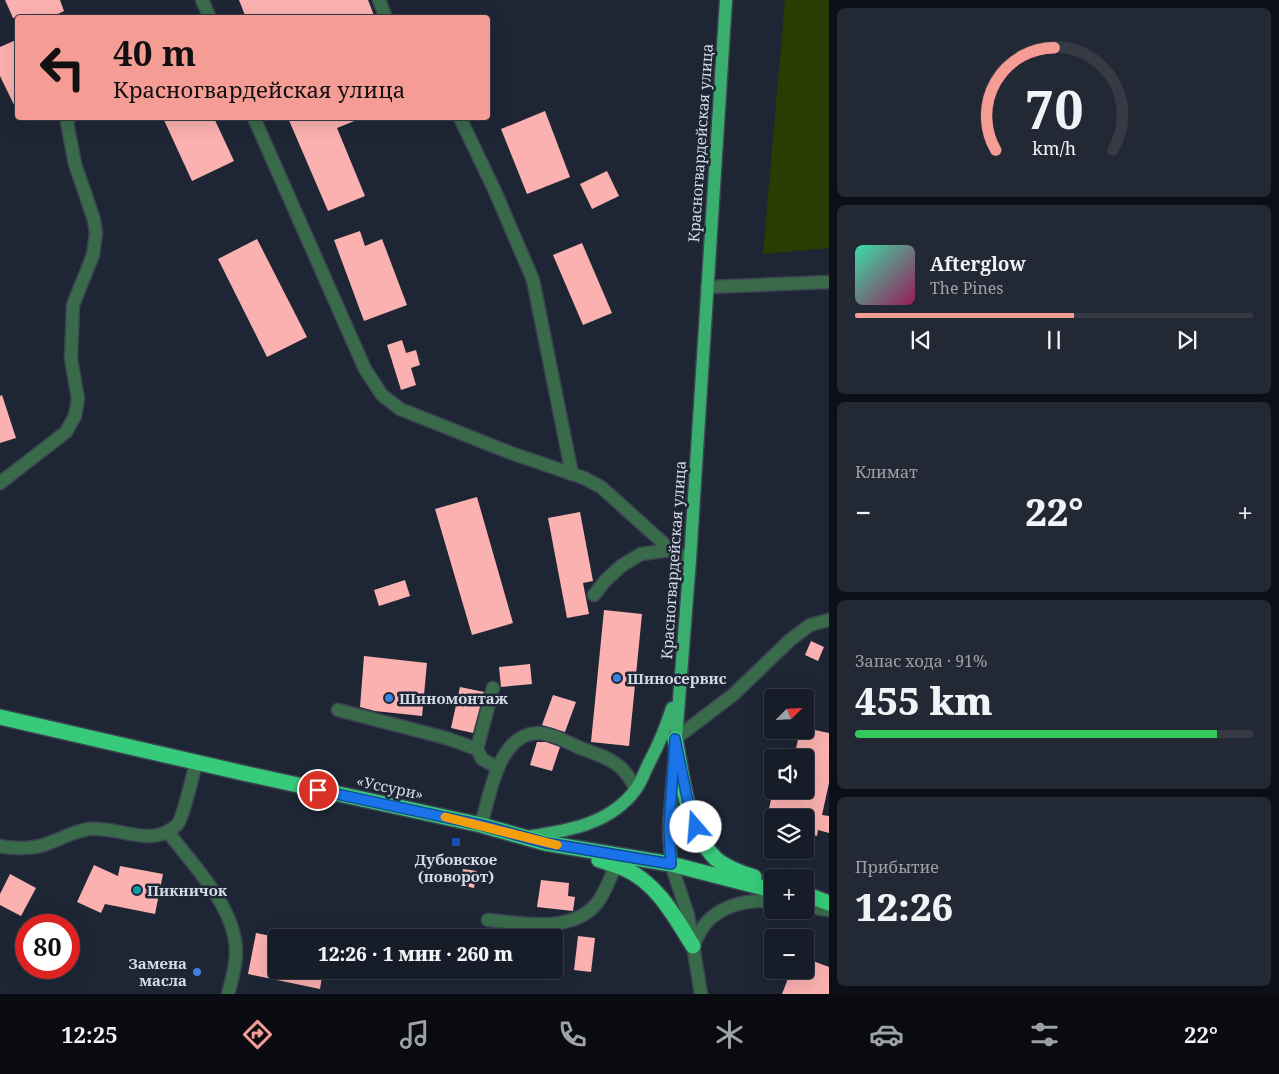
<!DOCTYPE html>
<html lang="ru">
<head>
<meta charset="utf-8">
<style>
  body { margin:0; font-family:"Noto Serif",serif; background:#232934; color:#f1f3f6; height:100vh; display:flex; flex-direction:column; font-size:19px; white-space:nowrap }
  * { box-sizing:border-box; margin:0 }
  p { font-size:16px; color:#9ea1a8 }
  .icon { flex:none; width:28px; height:28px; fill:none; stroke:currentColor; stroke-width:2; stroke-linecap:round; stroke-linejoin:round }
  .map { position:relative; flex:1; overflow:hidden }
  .side { display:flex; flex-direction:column; gap:8px; padding:8px; background:#0c0f16; width:450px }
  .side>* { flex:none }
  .guide { position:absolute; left:15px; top:15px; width:475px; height:105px; border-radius:5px; box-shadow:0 5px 20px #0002,0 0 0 1px #353a45; background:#f59c95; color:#111; overflow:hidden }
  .needle { width:32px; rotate:66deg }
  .buttons { position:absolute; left:764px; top:689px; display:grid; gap:10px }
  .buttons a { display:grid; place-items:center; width:50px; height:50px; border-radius:5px; background:#161c28; box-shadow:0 5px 20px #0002,0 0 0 1px #353a45; font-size:25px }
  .speed { position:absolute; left:15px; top:914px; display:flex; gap:10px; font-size:25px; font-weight:700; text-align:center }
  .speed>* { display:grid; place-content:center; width:65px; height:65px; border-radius:50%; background:#161c28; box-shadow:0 5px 20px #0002,0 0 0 1px #353a45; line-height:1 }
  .speed .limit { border:8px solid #d22; background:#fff; color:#111 }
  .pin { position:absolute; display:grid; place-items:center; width:42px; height:42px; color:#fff; margin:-21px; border:2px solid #fff; border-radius:50%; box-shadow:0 1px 5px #0007 }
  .me { position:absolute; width:55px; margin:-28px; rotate:342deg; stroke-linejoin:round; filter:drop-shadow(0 0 4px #0008) }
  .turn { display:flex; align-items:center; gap:18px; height:105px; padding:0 15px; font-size:22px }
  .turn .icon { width:65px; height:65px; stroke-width:2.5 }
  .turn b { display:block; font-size:35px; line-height:42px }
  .big { font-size:38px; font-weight:800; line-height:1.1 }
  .side .tile { flex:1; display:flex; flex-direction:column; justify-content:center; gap:8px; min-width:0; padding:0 18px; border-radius:8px; background:#232934 }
  .side .dial { align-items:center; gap:0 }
  .dial svg { height:130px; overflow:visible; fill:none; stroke:#353a45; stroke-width:7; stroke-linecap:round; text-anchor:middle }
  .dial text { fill:#f1f3f6; stroke:none }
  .song { display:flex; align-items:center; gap:15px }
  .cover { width:60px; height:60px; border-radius:8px; background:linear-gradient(135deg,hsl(160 70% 55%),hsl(330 70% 35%)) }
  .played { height:5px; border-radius:2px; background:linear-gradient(90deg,#f59c95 55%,#353a45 55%) }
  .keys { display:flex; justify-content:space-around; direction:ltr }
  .heat { display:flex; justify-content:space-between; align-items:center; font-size:28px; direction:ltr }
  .charge { height:8px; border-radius:4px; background:linear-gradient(90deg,#34c759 91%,#353a45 0) }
  .trip { position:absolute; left:268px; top:929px; width:295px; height:50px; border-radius:5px; background:#161c28; box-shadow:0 5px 20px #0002,0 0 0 1px #353a45; font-weight:800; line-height:50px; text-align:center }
  .menu { display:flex; height:80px; justify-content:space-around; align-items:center; background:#090b10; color:#9ea1a8 }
  .menu .icon { width:35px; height:35px }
  .menu .selected { color:#f59c95 }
  .menu b { font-size:22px; color:#f1f3f6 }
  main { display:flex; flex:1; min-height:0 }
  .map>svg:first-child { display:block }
  .green { fill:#283d01 }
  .building { fill:#fbb1b0 }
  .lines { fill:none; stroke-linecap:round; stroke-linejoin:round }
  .minor-casing { stroke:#3b4351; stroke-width:15 }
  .major-casing { stroke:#3b4351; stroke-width:15 }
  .highway-casing { stroke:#3b4351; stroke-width:18 }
  .minor { stroke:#396b4b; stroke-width:12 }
  .major { stroke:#3aaf6d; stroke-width:12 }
  .highway { stroke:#36ca7a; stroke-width:15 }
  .route-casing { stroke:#114b97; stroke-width:12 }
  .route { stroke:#1a73e8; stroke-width:9 }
  .slow { stroke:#f59e0b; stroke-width:9 }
  .shop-dot { fill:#3f7fe0; stroke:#1e2635; stroke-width:2 }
  .transit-dot { fill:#1a4fb4; stroke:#1e2635; stroke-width:2 }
  .culture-dot { fill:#0f9aa8; stroke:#1e2635; stroke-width:2 }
  .labels { text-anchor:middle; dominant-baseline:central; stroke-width:5; stroke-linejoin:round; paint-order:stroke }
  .street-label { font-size:15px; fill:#d4dae4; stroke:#1e2635 }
  .poi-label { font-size:15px; font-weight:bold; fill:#d4dae4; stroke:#1e2635; text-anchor:start }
</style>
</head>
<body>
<main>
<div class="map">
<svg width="829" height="994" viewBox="0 0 829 994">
  <rect width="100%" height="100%" fill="#1e2635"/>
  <path class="green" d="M 785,0 L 829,0 L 829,248 L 763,254 Z"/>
  <g class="building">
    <path d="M 5,0 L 60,0 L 64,11 L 50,18 L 13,18 Z"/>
    <path d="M 239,0 L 368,0 L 375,18 L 246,18 Z"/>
    <path d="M 18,39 L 18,113 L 0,76 L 0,47 Z"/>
    <path d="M 545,111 L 570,177 L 527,194 L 501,129 Z"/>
    <path d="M 163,118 L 214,118 L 234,161 L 192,181 Z"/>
    <path d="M 288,118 L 362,118 L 337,128 L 365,196 L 328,211 Z"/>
    <path d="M 607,171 L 619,196 L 592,209 L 580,184 Z"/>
    <path d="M 360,231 L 365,246 L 382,239 L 407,305 L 364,321 L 334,240 Z"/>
    <path d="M 257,239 L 307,337 L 267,357 L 218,259 Z"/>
    <path d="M 582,243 L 612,313 L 583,325 L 553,255 Z"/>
    <path d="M 402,340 L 406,353 L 416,350 L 420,365 L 411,368 L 416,385 L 401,390 L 387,345 Z"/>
    <path d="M 2,395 L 16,438 L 0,443 L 0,396 Z"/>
    <path d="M 477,497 L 513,623 L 472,635 L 435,509 Z"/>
    <path d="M 580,512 L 593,581 L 583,583 L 589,614 L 567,618 L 548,518 Z"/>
    <path d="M 405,580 L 410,596 L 379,606 L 374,590 Z"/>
    <path d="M 604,610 L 642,614 L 629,746 L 591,742 Z"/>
    <path d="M 811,641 L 824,647 L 818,661 L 805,655 Z"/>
    <path d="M 364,656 L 427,663 L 422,716 L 375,711 L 360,707 Z"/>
    <path d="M 530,664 L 532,684 L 501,687 L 499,667 Z"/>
    <path d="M 460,687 L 484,692 L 473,733 L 451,728 Z"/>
    <path d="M 553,695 L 576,702 L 565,732 L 542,725 Z"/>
    <path d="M 805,728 L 829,733 L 829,783 L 822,815 L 829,816 L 829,833 L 818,830 L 817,836 L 805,833 L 805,818 L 767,818 L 773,790 L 805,790 L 805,758 L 794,758 L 800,730 L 805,730 Z"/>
    <path d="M 537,742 L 546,742 L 560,747 L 552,771 L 530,765 Z"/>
    <path d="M 94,865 L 118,876 L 120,866 L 163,874 L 155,914 L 105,904 L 101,913 L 77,902 Z"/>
    <path d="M 463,869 L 477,871 L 474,888 L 460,885 Z"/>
    <path d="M 10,874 L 36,888 L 21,916 L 0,905 L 0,894 Z"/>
    <path d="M 541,880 L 569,883 L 568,896 L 575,897 L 573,911 L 537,907 Z"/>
    <path d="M 256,933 L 276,937 L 276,970 L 323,970 L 320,989 L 248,974 Z"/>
    <path d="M 578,936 L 595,938 L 591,972 L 574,970 Z"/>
    <path d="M 805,958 L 829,967 L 829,994 L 782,994 L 789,976 L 797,979 L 800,970 L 805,970 Z"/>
  </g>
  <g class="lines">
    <defs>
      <g id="minor">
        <path d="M 202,0 L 210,18"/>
        <path d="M 379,0 L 386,18"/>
        <path d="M 254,118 L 365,369 L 382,395 L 400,409 L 511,453 L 584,478 L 601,487 L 671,550"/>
        <path d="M 460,118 L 494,189 L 533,280 L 572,474"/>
        <path d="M 707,287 L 829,282"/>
        <path d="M 0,483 L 66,432 L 75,416 L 78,399 L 71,359 L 73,305 L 93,255 L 96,233 L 94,220 L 75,164 L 67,123 L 69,118"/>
        <path d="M 594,595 L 605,581 L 621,566 L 641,554 L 671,550 L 690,560"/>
        <path d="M 338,710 L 446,738 L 477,749 L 482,759 L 498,768"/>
        <path d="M 675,739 L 734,694 L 790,640 L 810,625 L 829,620"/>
        <path d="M 477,749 L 493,688"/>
        <path d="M 481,825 C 490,795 498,734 538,733 C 551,733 567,742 578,747 C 592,753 609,757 620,767 C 627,773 631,781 636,788"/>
        <path d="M 168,832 C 193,865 236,908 236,952 C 236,966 232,980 228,994"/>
        <path d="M 0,846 C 15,849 35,849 49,843 C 63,838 74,831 89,829 C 120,826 151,849 177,825 C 183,819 193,774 196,763"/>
        <path d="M 671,864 L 688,915 L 701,994"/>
        <path d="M 805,906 L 829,910"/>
        <path d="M 488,920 C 523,923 572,934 597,903 C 606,892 610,877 616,865"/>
        <path d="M 693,946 C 697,938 701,928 707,922 C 724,904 749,900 772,901"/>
      </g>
      <g id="major">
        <path d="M 526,837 C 566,831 610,825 636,789 C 642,781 645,770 650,761 C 659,744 666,727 672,708"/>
        <path d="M 671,864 L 669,827 L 690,560 L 726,0"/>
      </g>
      <g id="highway">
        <path d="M 0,717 L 243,773 L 481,825 L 545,843 L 671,864 L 772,890"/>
        <path d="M 675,739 C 683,778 686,830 716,859 C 727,868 741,873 754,877"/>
        <path d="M 599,860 C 608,863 617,865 625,869 C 657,883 675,917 693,946"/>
        <path d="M 805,894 L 829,903"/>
      </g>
    </defs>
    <use href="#minor" class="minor-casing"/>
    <use href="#major" class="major-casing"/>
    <use href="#highway" class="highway-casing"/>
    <use href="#minor" class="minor"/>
    <use href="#major" class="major"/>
    <use href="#highway" class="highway"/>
  </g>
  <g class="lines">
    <defs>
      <path id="route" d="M 318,790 L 481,825 L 546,843 L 671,864 L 669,827 L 675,739 L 689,807 L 696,827"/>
    </defs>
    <use href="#route" class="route-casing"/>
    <use href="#route" class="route"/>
    <path class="slow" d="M 445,817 L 557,845"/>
  </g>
  <g class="shop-dot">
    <circle cx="617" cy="678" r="5"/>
    <circle cx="389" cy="698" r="5"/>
    <circle cx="197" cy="972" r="5"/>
  </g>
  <rect class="transit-dot" x="451" y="837" width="10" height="10" rx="2.5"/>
  <circle class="culture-dot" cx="137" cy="890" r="5"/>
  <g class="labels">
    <g class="street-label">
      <text transform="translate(700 143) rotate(-86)">Красногвардейская улица</text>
      <text transform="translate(673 560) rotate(-86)">Красногвардейская улица</text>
      <text transform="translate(390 787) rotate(12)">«Уссури»</text>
    </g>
    <g class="poi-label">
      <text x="627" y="678">Шиносервис</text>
      <text x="399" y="698">Шиномонтаж</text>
      <text x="456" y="859" text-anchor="middle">Дубовское<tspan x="456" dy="17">(поворот)</tspan></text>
      <text x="147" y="890">Пикничок</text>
      <text x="187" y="963" text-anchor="end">Замена<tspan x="187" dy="17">масла</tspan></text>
    </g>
  </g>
</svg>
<div class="buttons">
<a><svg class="needle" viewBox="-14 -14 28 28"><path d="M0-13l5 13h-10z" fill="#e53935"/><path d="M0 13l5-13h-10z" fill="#9ea1a8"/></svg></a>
<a><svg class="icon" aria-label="sound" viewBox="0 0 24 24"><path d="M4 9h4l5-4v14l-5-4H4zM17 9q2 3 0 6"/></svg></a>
<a><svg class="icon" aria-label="layers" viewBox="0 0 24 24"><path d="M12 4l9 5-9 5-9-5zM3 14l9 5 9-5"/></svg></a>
<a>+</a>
<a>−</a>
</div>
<div class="speed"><div class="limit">80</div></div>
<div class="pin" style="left:318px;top:790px;background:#d93025"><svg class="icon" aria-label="arrive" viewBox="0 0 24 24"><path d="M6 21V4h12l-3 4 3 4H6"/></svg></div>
<svg class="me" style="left:696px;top:827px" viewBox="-20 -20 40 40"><circle r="19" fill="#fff"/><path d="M0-13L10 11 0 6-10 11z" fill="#1a73e8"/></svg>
<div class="trip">12:26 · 1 мин · 260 m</div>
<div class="guide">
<div class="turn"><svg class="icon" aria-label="left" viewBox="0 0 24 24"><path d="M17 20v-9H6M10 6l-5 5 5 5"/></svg><div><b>40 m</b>Красногвардейская улица</div></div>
</div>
</div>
<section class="side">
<div class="tile dial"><svg viewBox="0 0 100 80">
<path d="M14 69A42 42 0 1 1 86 69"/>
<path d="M14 69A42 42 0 0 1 50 6" stroke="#f59c95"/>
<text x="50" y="56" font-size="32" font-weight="700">70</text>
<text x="50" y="72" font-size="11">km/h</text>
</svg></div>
<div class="tile">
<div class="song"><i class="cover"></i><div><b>Afterglow</b><p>The Pines</p></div></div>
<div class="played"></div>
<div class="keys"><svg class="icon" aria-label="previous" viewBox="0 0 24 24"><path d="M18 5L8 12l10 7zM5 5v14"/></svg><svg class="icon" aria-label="pause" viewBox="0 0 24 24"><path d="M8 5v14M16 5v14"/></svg><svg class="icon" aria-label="next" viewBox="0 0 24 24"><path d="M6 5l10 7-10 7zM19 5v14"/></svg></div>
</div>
<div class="tile"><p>Климат</p>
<div class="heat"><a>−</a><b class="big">22°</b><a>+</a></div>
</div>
<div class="tile"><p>Запас хода · 91%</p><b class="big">455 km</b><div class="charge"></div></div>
<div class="tile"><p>Прибытие</p><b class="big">12:26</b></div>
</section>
</main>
<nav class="menu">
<b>12:25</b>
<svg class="icon selected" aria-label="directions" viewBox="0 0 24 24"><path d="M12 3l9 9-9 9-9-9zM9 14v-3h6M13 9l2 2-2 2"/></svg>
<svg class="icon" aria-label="music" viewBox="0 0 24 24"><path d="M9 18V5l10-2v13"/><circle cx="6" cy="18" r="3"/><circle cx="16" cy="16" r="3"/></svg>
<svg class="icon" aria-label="phone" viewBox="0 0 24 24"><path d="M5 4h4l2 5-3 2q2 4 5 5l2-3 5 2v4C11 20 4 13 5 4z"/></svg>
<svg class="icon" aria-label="climate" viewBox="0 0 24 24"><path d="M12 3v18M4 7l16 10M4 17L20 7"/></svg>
<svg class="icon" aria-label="car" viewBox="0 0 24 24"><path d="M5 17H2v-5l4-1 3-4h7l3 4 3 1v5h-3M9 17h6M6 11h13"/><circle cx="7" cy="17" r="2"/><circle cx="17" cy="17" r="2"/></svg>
<svg class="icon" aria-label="filters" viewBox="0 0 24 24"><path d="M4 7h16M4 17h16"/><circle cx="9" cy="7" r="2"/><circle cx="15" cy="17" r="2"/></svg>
<b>22°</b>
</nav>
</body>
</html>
